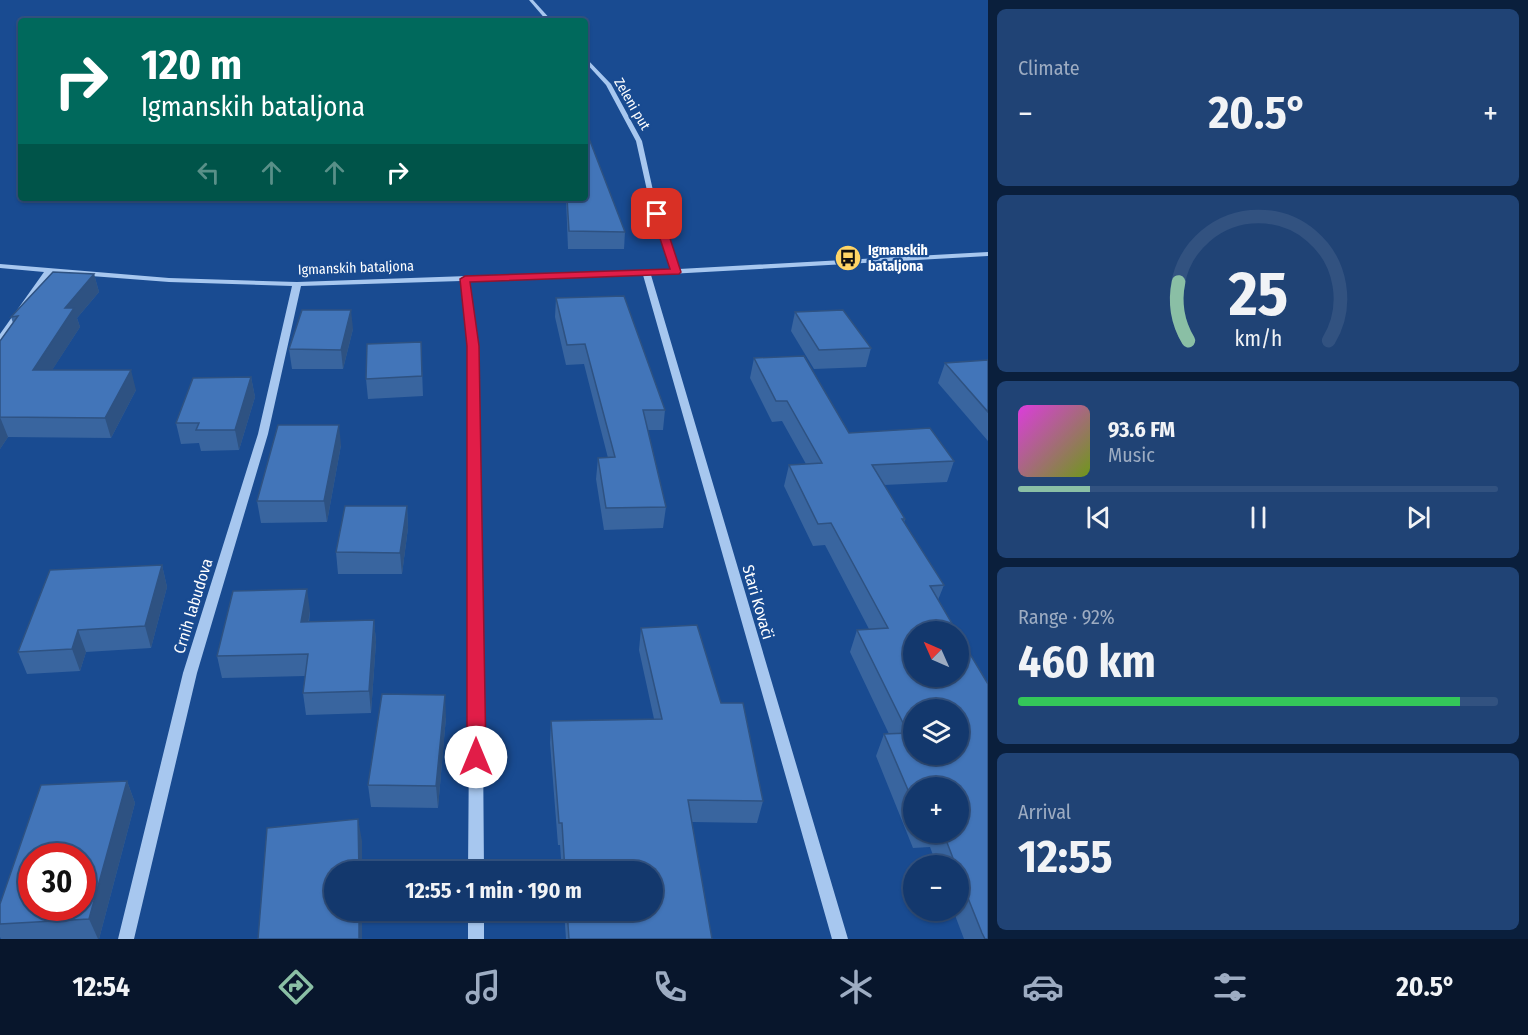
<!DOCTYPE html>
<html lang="en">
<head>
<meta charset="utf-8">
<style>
  body { margin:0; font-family:"Fira Sans Condensed",sans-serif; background:#204375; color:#f1f3f6; height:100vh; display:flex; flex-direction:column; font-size:22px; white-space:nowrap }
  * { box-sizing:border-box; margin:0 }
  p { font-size:20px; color:#9dacc2 }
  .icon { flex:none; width:33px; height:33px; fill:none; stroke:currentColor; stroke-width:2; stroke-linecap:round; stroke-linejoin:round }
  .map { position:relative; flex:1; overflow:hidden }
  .side { display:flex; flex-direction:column; gap:9px; padding:9px; background:#0a1f3c; width:540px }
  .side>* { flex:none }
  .top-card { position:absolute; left:18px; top:18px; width:570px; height:183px; border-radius:6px; box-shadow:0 2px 4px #0004,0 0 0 2px #325280; background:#00695c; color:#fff; overflow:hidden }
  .needle { width:39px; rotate:315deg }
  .buttons { position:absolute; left:903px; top:621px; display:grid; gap:12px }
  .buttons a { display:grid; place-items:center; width:66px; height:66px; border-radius:50%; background:#13386d; box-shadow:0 2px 4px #0004,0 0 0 2px #325280; font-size:30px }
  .speed { position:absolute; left:18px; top:843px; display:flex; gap:12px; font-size:30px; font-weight:700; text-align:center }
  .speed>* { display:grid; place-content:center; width:78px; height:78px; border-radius:50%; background:#13386d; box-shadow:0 2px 4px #0004,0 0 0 2px #325280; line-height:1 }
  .speed .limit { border:9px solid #d22; background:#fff; color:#111 }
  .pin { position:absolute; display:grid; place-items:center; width:51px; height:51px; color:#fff; margin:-26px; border-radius:12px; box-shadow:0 3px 9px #0006 }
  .me { position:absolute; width:66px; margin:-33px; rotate:0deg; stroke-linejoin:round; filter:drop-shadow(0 0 4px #0008) }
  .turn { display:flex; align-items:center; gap:21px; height:126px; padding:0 24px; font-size:27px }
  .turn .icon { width:78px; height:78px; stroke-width:2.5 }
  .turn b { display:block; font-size:42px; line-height:51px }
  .lanes { display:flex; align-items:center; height:57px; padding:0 24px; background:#0003; justify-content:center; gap:30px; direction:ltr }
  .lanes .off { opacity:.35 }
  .big { font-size:45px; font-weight:700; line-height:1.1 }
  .side .tile { flex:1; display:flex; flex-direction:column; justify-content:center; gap:9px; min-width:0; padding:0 21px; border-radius:9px; background:#204375 }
  .side .dial { align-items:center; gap:0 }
  .dial svg { height:156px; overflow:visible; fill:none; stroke:#325280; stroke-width:7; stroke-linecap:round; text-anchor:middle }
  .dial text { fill:#f1f3f6; stroke:none }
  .song { display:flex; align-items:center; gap:18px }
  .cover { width:72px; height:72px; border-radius:9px; background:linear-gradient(135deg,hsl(300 70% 55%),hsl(80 70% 35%)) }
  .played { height:6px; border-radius:3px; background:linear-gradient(90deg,#8abfa5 15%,#325280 15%) }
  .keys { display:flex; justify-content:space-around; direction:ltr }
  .heat { display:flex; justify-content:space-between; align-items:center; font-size:33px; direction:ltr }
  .charge { height:9px; border-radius:4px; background:linear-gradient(90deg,#34c759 92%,#325280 0) }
  .trip { position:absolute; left:324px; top:861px; width:339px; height:60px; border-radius:30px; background:#13386d; box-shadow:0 2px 4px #0004,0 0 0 2px #325280; font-weight:700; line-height:60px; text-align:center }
  .tabs { display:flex; height:96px; justify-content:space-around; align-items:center; background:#08162c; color:#9dacc2 }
  .tabs .icon { width:42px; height:42px }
  .tabs .active { color:#8abfa5 }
  .tabs b { font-size:27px; color:#f1f3f6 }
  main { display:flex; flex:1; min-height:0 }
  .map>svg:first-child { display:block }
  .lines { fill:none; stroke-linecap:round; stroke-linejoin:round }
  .minor { fill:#a7c7ef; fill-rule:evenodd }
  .wall { fill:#39659f; fill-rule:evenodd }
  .shaded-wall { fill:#2e5282 }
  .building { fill:#4275b9; stroke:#2e5282; stroke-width:1.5; fill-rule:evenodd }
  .route { fill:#e11d48; stroke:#92132f; stroke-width:1.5 }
  .labels { text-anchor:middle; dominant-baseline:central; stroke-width:4.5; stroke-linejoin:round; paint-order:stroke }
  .far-street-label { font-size:14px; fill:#fff; stroke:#194b91 }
  .far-poi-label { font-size:14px; font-weight:bold; fill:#fff; stroke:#194b91; text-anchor:start }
  .street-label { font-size:16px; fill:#fff; stroke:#194b91 }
</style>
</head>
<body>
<main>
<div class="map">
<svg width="988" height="939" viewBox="0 0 988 939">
  <rect width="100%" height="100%" fill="#194b91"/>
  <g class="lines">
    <g class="minor">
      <path d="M 529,0 L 533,0 L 552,21 L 547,21 Z"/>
      <path d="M 585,57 L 611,84 L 642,141 L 654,195 L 679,269 L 988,252 L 988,256 L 651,275 L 848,939 L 832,939 L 643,275 L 469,281 L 477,346 L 482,620 L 484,872 L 468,872 L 470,620 L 469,346 L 461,281 L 301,286 L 268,434 L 197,673 L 134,939 L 118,939 L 183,673 L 258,434 L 292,286 L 169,282 L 52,273 L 3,342 L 0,343 L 0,334 L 44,272 L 0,268 L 0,264 L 169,278 L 297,282 L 671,269 L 648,195 L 636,141 L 606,85 L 585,62 Z"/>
      <rect x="468" y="910" width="16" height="29"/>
    </g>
  </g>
  <g class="wall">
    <path d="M 566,198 L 585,198 L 625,232 L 624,249 L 568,249 Z"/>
    <path d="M 94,274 L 99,292 L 77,318 L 80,327 L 52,370 L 136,390 L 111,438 L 8,437 L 0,449 L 0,341 L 13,323 L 11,317 Z"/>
    <path d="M 556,298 L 665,410 L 663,430 L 648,430 L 666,507 L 663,528 L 604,530 L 596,479 L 598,458 L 608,458 L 584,364 L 566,365 L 555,317 Z"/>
    <path d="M 795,312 L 871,348 L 866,367 L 814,369 L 791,331 Z"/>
    <path d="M 353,329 L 343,369 L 292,369 L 289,349 Z"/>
    <path d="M 421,342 L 423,396 L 368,399 L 366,379 Z"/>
    <path d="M 754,358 L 849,433 L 954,461 L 947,482 L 884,485 L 905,519 L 904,523 L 944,585 L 938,600 L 988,939 L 964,939 L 953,910 L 958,910 L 958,866 L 937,866 L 930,847 L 913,848 L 876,756 L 884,734 L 889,734 L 850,652 L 857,630 L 869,629 L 825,545 L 813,546 L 784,486 L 789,465 L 806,464 L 782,421 L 772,422 L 750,378 ZM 914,788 L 958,832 L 914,832 Z"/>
    <path d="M 988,360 L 988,441 L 938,383 L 945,363 Z"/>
    <path d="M 251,377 L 255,397 L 239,450 L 201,451 L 199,443 L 181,444 L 176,423 Z"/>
    <path d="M 341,445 L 327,522 L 261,523 L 257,501 Z"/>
    <path d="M 407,506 L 408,528 L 402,574 L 338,574 L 336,552 Z"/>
    <path d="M 162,565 L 167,587 L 151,648 L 86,652 L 80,671 L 27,674 L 18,652 Z"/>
    <path d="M 310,611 L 309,622 L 374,620 L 376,642 L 371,713 L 306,715 L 303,693 L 305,676 L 222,678 L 217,656 Z"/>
    <path d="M 641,628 L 721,703 L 763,801 L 757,823 L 692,822 L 712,939 L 566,939 L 564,910 L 652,910 L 652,872 L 562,872 L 560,845 L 558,845 L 550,743 L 551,721 L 654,719 L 639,650 Z"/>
    <path d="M 446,717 L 438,808 L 371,807 L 368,785 Z"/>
    <path d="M 127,781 L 135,803 L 99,939 L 1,939 L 0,937 L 0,904 Z"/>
  </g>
  <g class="shaded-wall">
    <path d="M 94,274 L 99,292 L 77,318 L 80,327 L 40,389 L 33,370 L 65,308 Z"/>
    <path d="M 351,310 L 353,329 L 343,369 L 341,350 Z"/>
    <path d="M 131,370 L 136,390 L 111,438 L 105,418 Z"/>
    <path d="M 251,377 L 255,397 L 239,450 L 235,430 Z"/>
    <path d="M 0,417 L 8,437 L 0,449 Z"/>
    <path d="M 339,425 L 341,445 L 327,522 L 324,501 Z"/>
    <path d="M 407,506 L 408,528 L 402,574 L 400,553 Z"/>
    <path d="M 162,565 L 167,587 L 151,648 L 145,626 Z"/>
    <path d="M 307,589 L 310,611 L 305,644 L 301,622 Z"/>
    <path d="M 374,620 L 376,642 L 371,713 L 369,691 Z"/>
    <path d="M 78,630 L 86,652 L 80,671 L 72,649 Z"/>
    <path d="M 445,695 L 446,717 L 438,808 L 436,786 Z"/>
    <path d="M 127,781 L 135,803 L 99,939 L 98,939 L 89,919 Z"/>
    <path d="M 358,819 L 362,841 L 362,872 L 359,872 Z"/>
    <rect x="359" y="910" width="3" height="29"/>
  </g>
  <g class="building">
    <path d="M 585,128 L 625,232 L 569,231 L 567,198 L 585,198 Z"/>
    <path d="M 53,272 L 94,274 L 65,308 L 74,308 L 33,370 L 131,370 L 105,418 L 0,417 L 0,341 L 18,316 L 11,317 Z"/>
    <path d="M 624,296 L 665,410 L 643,410 L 666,507 L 606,508 L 598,458 L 615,457 L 585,344 L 567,345 L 556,298 Z"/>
    <path d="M 302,310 L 351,310 L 341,350 L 289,349 Z"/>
    <path d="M 843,310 L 871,348 L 819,350 L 795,312 Z"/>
    <path d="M 421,342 L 422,376 L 366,379 L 367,344 Z"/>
    <path d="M 804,356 L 849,433 L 930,428 L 954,461 L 872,465 L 905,519 L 902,519 L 944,585 L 930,586 L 957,632 L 914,632 L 914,676 L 958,676 L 958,634 L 988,684 L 988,939 L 985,939 L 982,933 L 958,873 L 958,866 L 956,866 L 943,832 L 958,832 L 958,788 L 914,788 L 914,804 L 884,734 L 908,733 L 857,630 L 888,628 L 831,523 L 818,524 L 789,465 L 822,463 L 787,401 L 776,401 L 754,358 ZM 914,710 L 958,710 L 958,754 L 914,754 Z"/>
    <path d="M 988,360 L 988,412 L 945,363 Z"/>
    <path d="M 251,377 L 235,430 L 196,430 L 199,423 L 176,423 L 193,378 Z"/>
    <path d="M 278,425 L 339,425 L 324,501 L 257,501 Z"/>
    <path d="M 345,506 L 407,506 L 400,553 L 336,552 Z"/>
    <path d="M 162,565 L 145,626 L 78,630 L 72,649 L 18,652 L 50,570 Z"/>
    <path d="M 307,589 L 301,622 L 374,620 L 369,691 L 303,693 L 308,654 L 217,656 L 233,591 Z"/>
    <path d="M 697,625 L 721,703 L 743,703 L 763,801 L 688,800 L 712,939 L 569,939 L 567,910 L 652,910 L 652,872 L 565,872 L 562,823 L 559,823 L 551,721 L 662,719 L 641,628 Z"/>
    <path d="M 382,694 L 445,695 L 436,786 L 368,785 Z"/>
    <path d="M 127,781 L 89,919 L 0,924 L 0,904 L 41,785 ZM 32,856 L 82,856 L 82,908 L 32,908 Z"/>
    <path d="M 358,819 L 359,872 L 334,872 L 334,910 L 359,910 L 359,939 L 258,939 L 267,828 Z"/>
  </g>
  <path class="route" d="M 657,211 L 662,214 L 681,272 L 679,274 L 470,282 L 479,346 L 486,757 L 483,762 L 476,765 L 470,762 L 467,757 L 467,346 L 460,279 L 465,276 L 670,269 L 652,214 Z"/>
  <defs>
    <symbol id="bus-disc" viewBox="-11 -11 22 22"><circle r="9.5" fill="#ffd566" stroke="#194b91"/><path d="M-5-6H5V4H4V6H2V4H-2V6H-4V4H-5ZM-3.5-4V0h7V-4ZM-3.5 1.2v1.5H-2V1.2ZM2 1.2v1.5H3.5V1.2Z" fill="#111"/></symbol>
  </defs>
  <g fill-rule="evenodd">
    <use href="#bus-disc" x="833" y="243" width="30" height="30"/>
  </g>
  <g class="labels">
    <g class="far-street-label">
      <text transform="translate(632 104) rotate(60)">Zeleni put</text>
      <text transform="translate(356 268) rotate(-2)">Igmanskih bataljona</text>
    </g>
    <g class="far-poi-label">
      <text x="868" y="250">Igmanskih<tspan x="868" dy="16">bataljona</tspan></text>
    </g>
    <g class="street-label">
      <text transform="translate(758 602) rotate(74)">Stari Kovači</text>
      <text transform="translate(193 606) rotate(-73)">Crnih labudova</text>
    </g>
  </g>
</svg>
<div class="buttons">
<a><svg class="needle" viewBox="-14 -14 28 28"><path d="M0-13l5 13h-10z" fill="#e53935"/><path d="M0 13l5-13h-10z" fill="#9dacc2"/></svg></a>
<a><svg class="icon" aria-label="layers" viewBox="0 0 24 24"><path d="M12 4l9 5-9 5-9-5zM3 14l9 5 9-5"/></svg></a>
<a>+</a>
<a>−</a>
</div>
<div class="speed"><div class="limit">30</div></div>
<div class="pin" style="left:657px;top:214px;background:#d93025"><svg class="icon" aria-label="arrive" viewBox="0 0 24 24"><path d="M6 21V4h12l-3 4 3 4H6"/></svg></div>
<svg class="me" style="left:476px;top:757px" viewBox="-20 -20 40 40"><circle r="19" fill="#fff"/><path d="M0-13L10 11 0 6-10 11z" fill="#e11d48"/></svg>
<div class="trip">12:55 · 1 min · 190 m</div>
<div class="top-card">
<div class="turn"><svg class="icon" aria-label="right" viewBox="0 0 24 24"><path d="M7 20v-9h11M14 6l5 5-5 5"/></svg><div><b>120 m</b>Igmanskih bataljona</div></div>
<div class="lanes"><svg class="icon off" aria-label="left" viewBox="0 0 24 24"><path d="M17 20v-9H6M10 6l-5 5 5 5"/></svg><svg class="icon off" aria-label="ahead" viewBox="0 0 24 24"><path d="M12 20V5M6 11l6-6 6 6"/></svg><svg class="icon off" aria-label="ahead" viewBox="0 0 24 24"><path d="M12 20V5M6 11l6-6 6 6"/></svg><svg class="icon" aria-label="right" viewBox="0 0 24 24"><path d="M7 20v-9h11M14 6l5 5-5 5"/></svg></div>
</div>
</div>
<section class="side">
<div class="tile"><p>Climate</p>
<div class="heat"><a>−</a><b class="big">20.5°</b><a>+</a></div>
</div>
<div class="tile dial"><svg viewBox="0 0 100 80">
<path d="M14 69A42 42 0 1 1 86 69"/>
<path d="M14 69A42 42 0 0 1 9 39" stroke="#8abfa5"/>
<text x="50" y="56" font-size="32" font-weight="700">25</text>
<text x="50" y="72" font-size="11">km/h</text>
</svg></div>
<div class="tile">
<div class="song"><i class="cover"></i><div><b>93.6 FM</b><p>Music</p></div></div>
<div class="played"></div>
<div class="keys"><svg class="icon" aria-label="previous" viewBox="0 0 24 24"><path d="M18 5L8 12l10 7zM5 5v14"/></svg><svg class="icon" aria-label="pause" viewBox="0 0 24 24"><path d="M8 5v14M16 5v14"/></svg><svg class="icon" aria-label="next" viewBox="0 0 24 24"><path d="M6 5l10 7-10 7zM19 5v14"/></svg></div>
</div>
<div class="tile"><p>Range · 92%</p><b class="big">460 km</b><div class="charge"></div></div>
<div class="tile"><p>Arrival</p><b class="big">12:55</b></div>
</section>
</main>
<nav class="tabs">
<b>12:54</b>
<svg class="icon active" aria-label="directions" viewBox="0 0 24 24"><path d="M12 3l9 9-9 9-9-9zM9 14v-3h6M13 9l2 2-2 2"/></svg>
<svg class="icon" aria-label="music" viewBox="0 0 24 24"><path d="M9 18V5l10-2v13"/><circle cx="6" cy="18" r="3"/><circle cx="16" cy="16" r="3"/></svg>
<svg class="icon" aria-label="phone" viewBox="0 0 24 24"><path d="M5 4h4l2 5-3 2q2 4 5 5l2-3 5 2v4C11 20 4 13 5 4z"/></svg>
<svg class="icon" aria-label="climate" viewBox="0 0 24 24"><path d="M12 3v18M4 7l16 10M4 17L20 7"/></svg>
<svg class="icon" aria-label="car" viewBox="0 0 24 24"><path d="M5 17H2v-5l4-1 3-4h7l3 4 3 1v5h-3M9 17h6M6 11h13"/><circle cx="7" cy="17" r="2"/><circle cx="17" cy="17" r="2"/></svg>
<svg class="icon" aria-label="filters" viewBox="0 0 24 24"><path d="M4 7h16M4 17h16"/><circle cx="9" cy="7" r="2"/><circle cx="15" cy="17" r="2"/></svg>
<b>20.5°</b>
</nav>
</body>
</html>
